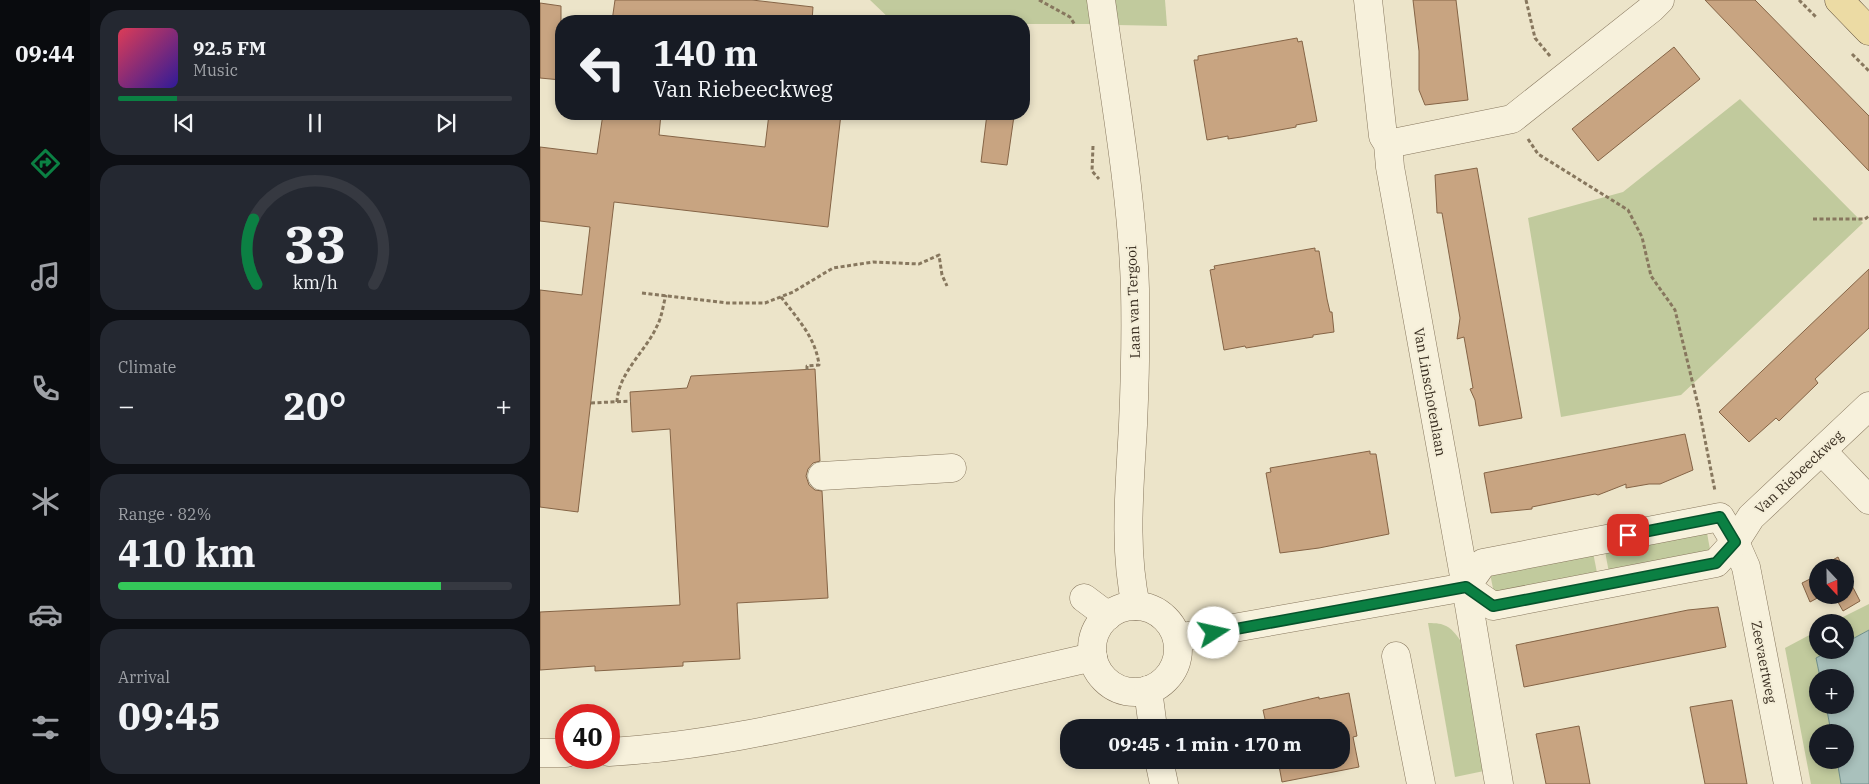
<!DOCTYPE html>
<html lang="en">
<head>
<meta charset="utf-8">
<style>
  body { margin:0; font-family:"IBM Plex Serif",serif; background:#242831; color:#f1f3f6; height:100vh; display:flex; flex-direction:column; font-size:19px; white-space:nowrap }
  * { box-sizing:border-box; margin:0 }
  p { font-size:16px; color:#9ea1a6 }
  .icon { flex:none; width:28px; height:28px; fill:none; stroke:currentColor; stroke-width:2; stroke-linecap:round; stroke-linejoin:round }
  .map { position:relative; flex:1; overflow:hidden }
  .panel { display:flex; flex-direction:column; gap:10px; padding:10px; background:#0d0f14; width:450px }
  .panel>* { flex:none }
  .top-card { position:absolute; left:15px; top:15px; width:475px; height:105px; border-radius:20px; box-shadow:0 2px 8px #0003; background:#171b24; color:#f1f3f6; overflow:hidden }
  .needle { width:32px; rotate:158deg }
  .tools { position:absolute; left:1269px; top:559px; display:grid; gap:10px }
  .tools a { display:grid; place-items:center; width:45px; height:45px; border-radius:50%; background:#171b24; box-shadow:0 2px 8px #0003; font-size:25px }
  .speed { position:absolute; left:15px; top:704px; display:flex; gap:10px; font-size:25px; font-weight:700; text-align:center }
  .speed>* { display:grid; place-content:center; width:65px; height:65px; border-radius:50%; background:#171b24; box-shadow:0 2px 8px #0003; line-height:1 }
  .speed .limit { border:8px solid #d22; background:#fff; color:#111 }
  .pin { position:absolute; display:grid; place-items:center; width:42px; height:42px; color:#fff; margin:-21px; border-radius:10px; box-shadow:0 2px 8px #0006 }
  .me { position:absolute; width:55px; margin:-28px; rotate:80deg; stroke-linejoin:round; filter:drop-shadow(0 0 4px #0008) }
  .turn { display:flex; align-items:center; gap:18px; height:105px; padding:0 15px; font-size:22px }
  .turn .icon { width:65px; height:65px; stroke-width:2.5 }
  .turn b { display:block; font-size:35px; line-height:42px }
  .big { font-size:38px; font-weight:700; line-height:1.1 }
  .panel .widget { flex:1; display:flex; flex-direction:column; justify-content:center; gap:8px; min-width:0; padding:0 18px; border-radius:20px; background:#242831 }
  .panel .dial { align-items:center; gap:0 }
  .dial svg { height:130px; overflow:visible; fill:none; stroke:#363941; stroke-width:7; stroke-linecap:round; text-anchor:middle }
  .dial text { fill:#f1f3f6; stroke:none }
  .song { display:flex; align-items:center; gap:15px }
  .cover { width:60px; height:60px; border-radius:8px; background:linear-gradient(135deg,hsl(350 70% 55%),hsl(250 70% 35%)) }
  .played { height:5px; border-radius:2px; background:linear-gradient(90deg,#0b8043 15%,#363941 15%) }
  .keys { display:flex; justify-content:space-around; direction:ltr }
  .heat { display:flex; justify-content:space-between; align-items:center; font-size:28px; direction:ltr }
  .charge { height:8px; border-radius:4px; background:linear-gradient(90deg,#34c759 82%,#363941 0) }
  .trip { position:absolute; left:520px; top:719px; width:290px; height:50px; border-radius:20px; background:#171b24; box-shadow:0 2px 8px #0003; font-weight:700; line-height:50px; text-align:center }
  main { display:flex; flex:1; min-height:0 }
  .tab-bar { display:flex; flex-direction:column; width:90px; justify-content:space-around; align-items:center; background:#090b0e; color:#9ea1a6 }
  .tab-bar .icon { width:35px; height:35px }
  .tab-bar .on { color:#0b8043 }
  .tab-bar b { font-size:22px; color:#f1f3f6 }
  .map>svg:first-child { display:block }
  .green { fill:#c1ca9d }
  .water { fill:#a9c1bc; stroke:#708f8a }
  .building { fill:#c8a481; stroke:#856446 }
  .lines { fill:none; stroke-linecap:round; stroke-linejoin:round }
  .minor-casing { stroke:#87775e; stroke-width:29 }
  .major-casing { stroke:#564532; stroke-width:29 }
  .path { stroke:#87775e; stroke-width:3; stroke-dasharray:4 2.5; stroke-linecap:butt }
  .minor { stroke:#f7f1dc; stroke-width:28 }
  .major { stroke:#ecdba4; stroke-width:28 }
  .route-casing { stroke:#07532c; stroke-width:12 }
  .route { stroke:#0b8043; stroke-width:9 }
  .labels { text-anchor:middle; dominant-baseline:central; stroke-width:4; stroke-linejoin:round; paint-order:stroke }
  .street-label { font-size:14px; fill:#392e21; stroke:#f4eed8 }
</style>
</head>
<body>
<main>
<nav class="tab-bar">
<b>09:44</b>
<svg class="icon on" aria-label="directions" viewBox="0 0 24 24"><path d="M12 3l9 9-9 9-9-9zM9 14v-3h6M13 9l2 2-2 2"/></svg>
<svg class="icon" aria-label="music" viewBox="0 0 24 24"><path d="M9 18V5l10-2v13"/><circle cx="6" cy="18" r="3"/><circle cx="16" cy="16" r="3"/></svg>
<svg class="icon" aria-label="phone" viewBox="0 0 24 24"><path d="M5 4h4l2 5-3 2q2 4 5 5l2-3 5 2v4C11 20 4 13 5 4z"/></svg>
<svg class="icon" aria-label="climate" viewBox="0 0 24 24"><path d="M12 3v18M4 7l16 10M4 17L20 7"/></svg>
<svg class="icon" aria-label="car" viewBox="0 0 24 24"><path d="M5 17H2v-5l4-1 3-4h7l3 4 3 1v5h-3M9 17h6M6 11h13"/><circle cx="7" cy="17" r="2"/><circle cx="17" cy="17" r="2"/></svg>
<svg class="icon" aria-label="filters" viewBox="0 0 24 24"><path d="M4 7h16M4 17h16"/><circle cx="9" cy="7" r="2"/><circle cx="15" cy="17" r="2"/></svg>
</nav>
<section class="panel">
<div class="widget">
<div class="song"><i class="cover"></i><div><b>92.5 FM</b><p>Music</p></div></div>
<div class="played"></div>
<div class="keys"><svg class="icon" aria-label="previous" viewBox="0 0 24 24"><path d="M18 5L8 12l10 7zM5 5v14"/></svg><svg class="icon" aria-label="pause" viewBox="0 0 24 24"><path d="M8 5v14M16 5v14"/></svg><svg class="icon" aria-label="next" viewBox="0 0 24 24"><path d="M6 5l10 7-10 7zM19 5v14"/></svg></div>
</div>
<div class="widget dial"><svg viewBox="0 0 100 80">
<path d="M14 69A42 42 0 1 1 86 69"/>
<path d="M14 69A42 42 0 0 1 12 29" stroke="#0b8043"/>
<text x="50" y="56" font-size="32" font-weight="700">33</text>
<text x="50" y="72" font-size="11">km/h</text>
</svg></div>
<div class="widget"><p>Climate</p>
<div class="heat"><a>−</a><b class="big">20°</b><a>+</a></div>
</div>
<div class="widget"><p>Range · 82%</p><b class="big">410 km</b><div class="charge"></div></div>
<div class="widget"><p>Arrival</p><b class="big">09:45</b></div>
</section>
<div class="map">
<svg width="1329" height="784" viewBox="0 0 1329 784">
  <rect width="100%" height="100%" fill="#ece4c9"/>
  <g class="green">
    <path d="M 330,0 L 549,0 L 551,24 L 484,24 L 484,21 L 352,21 Z"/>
    <path d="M 573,0 L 625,0 L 627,26 L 577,25 Z"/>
    <path d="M 1200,99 L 1323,223 L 1141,395 L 1021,417 L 988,218 L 1083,192 Z"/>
    <path d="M 1167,533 L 1171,555 L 1069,573 L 1065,551 Z"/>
    <path d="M 1053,552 L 1057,573 L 954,594 L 950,573 Z"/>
    <path d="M 1329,604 L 1329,630 L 1305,643 L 1305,622 L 1293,622 Z"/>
    <path d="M 888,623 C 905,623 910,626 920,640 L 944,771 L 915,777 Z"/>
    <path d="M 1277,631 L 1278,650 L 1291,650 L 1276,658 L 1280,677 L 1278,678 L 1278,705 L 1286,705 L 1291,732 L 1278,732 L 1278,760 L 1297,760 L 1301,784 L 1271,784 L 1245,648 Z"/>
  </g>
  <path class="water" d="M 1329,630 L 1329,784 L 1301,784 L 1297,760 L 1305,760 L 1305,732 L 1291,732 L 1286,705 L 1305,705 L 1305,678 L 1280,677 L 1276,658 L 1291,650 L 1305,650 L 1305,643 Z"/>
  <g class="building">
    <path d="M 75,0 L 212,0 L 273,7 L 272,21 L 72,21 Z"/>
    <path d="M 873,0 L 916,0 L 928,100 L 885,105 L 879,90 L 879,51 Z"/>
    <path d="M 1165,0 L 1215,0 L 1329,116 L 1329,171 Z"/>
    <path d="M 0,3 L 21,6 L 21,80 L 0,78 Z"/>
    <path d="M 757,38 L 758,42 L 762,41 L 777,121 L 756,125 L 756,127 L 701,137 L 688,139 L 688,136 L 667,140 L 654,60 L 658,60 L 658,56 Z"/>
    <path d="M 1134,47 L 1160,79 L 1058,161 L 1032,129 Z"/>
    <path d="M 63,114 L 121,114 L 119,135 L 225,147 L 229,114 L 301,114 L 288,227 L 74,202 L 38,512 L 0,507 L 0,290 L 42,295 L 50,227 L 0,221 L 0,147 L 57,154 Z"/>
    <path d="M 447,114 L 474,116 L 467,165 L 441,162 Z"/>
    <path d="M 937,168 L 982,418 L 939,426 L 935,400 L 930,389 L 933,388 L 924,337 L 917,339 L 920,318 L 902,213 L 897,213 L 895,175 Z"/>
    <path d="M 775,248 L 775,251 L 779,251 L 787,299 L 790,312 L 792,312 L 794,332 L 773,335 L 773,337 L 706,348 L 705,346 L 684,350 L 670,270 L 675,269 L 674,266 Z"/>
    <path d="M 1329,269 L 1329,328 L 1275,379 L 1278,383 L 1239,421 L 1236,418 L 1209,442 L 1179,412 Z"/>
    <path d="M 275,369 L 280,461 L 273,463 L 268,469 L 266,476 L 269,485 L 275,490 L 282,491 L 288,598 L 197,603 L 200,659 L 143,662 L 143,666 L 55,671 L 55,666 L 0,670 L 0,612 L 140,605 L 130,429 L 92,432 L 90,392 L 147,388 L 151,376 Z"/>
    <path d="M 1145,434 L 1153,470 L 1120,484 L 1109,484 L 1086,488 L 1086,484 L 1058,495 L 1055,494 L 992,507 L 992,509 L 951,513 L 944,473 Z"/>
    <path d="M 830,451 L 830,454 L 836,454 L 849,534 L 779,548 L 740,553 L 726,473 L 731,472 L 730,468 Z"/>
    <path d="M 1298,557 L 1303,568 L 1280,568 L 1280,567 Z"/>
    <path d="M 1305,572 L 1320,601 L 1303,611 L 1294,595 L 1305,595 Z"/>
    <path d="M 1278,575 L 1278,595 L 1283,595 L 1270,602 L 1262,583 Z"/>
    <path d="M 1178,607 L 1186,647 L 984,687 L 976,645 L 1148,610 Z"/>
    <path d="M 809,693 L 817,736 L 813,737 L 819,767 L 742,782 L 738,760 L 801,760 L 801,728 L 727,728 L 723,710 L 779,697 L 779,699 Z"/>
    <path d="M 1192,700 L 1207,784 L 1165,784 L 1150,707 Z"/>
    <path d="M 1039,726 L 1050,784 L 1006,784 L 996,734 Z"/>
  </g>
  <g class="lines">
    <defs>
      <g id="minor">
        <path d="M 561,0 C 574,96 592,192 595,289 C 596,334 595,380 593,425 C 590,484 583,547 596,606"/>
        <path d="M 828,0 L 843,136 L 848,144 L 850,167 L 926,587 L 959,784"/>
        <path d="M 848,144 L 972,119 L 1111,9 L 1120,0"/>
        <path d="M 1282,451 L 1329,500"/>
        <path d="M 282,476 L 412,468"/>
        <path d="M 926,587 L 943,563 L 1180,517 L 1195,542 L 1206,567 L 1248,784"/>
        <path d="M 544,598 L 568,616"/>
        <circle cx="595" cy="649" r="43"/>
        <path d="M 637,638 L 926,587 L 953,606 L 1176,563 L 1195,542 L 1211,517 L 1329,406"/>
        <path d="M 856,656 L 881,784"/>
        <path d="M 608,690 L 613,728"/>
        <path d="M 69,752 C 158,747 244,728 331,708 C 405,691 479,674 553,657"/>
        <path d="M 0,753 L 26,753"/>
        <path d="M 619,760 L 624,784"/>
      </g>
      <path id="major" d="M 1299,0 L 1329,31"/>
    </defs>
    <use href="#minor" class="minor-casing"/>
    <use href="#major" class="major-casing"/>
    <g class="path">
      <path d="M 499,0 L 530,17 L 535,25"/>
      <path d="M 986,0 L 995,38 L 1010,56"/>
      <path d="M 1259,0 L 1276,17"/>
      <path d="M 1312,54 L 1329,71"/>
      <path d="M 988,139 L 998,154 L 1088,210 L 1102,237 L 1111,276 L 1135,310 L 1159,409 L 1175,491"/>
      <path d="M 553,146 L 552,171 L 559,179"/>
      <path d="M 1273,219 L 1325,219 L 1329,216"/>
      <path d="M 102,293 L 187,303 L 225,303 L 253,292 L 293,268 L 333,262 L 379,264 L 399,255 L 402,275 L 407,286"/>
      <path d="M 241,297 C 257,318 276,338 279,365 L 267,366 L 267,370"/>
      <path d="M 77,402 C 78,373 106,351 117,326 C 122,317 123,305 126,295"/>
      <path d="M 51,403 L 91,401"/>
    </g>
    <use href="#minor" class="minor"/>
    <use href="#major" class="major"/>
  </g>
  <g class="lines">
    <defs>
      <path id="route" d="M 674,633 L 926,587 L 953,606 L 1176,563 L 1195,542 L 1180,517 L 1088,535"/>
    </defs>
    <use href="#route" class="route-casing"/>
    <use href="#route" class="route"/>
  </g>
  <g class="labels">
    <g class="street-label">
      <text transform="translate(593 302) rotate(-92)">Laan van Tergooi</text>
      <text transform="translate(890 392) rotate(80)">Van Linschotenlaan</text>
      <text transform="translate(1259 472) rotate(-43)">Van Riebeeckweg</text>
      <text transform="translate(1224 662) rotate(79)">Zeevaertweg</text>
    </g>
  </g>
</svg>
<div class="tools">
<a><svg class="needle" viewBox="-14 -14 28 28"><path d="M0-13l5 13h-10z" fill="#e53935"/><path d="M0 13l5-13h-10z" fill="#9ea1a6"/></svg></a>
<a><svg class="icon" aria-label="search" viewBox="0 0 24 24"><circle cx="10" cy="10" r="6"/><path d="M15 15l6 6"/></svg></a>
<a>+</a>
<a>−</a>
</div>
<div class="speed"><div class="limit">40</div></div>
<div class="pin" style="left:1088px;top:535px;background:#d93025"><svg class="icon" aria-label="arrive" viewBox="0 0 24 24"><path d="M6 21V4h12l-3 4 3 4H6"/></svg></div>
<svg class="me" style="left:674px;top:633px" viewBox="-20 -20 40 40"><circle r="19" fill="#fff"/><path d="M0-13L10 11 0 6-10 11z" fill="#0b8043"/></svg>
<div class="trip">09:45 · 1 min · 170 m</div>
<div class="top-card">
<div class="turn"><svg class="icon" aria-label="left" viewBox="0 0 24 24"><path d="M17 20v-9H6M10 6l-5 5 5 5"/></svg><div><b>140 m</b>Van Riebeeckweg</div></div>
</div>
</div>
</main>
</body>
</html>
